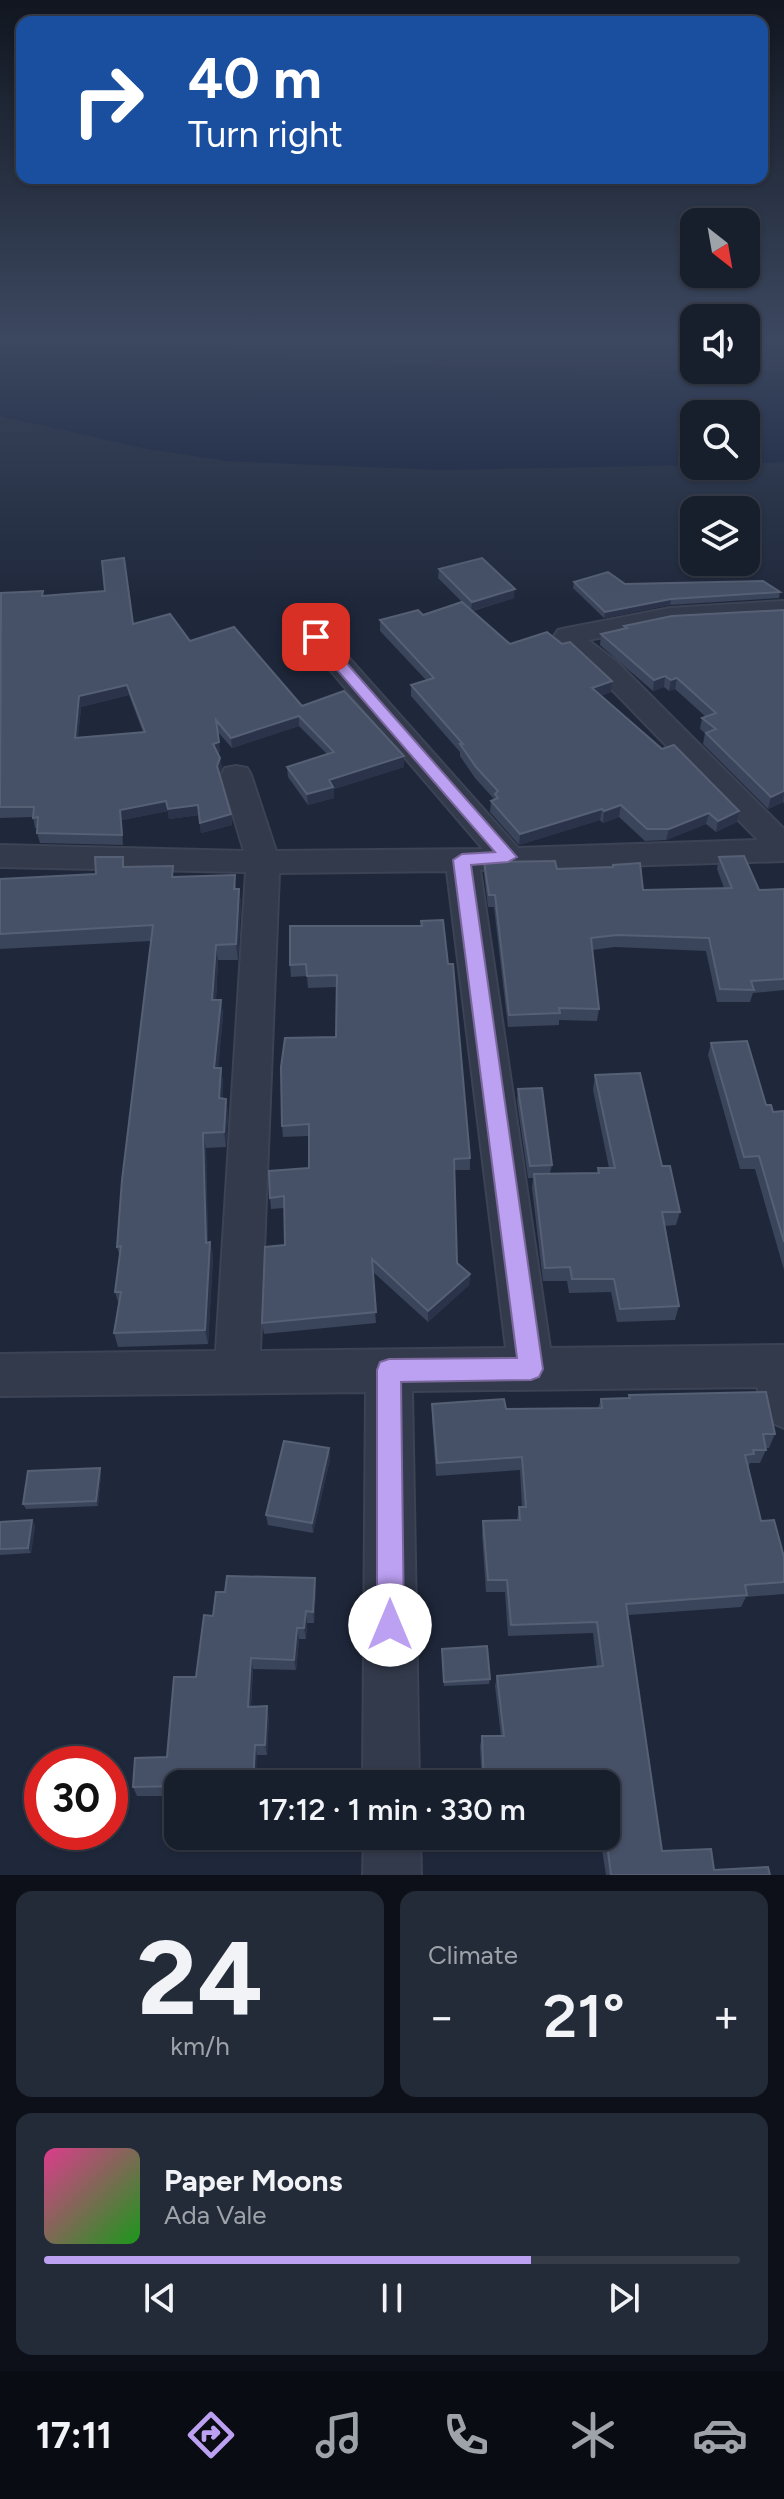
<!DOCTYPE html>
<html lang="en">
<head>
<meta charset="utf-8">
<style>
  body { margin:0; font-family:Figtree,sans-serif; background:#242b38; color:#f1f3f6; height:100vh; display:flex; flex-direction:column; font-size:30px; white-space:nowrap }
  * { box-sizing:border-box; margin:0 }
  p { font-size:26px; color:#9ea2a9 }
  .icon { flex:none; width:44px; height:44px; fill:none; stroke:currentColor; stroke-width:2; stroke-linecap:round; stroke-linejoin:round }
  .map { position:relative; height:1875px; overflow:hidden }
  .panel { display:flex; flex-direction:column; gap:16px; padding:16px; background:#0d1018; flex:1 }
  .panel>* { flex:none }
  .hud { position:absolute; left:16px; top:16px; width:752px; height:168px; border-radius:16px; box-shadow:0 2px 6px #0004,0 0 0 2px #363c48; background:#1a4fa0; color:#fff; overflow:hidden }
  .needle { width:52px; rotate:149deg }
  .controls { position:absolute; left:680px; top:208px; display:grid; gap:16px }
  .controls a { display:grid; place-items:center; width:80px; height:80px; border-radius:16px; background:#171e2c; box-shadow:0 2px 6px #0004,0 0 0 2px #363c48; font-size:40px }
  .speed { position:absolute; left:24px; top:1746px; display:flex; gap:16px; font-size:40px; font-weight:700; text-align:center }
  .speed>* { display:grid; place-content:center; width:104px; height:104px; border-radius:50%; background:#171e2c; box-shadow:0 2px 6px #0004,0 0 0 2px #363c48; line-height:1 }
  .speed .limit { border:12px solid #d22; background:#fff; color:#111 }
  .pin { position:absolute; display:grid; place-items:center; width:68px; height:68px; color:#fff; margin:-34px; border-radius:16px; box-shadow:0 4px 12px #0006 }
  .me { position:absolute; width:88px; margin:-44px; rotate:0deg; stroke-linejoin:round; filter:drop-shadow(0 0 6px #0008) }
  .turn { display:flex; align-items:center; gap:28px; height:168px; padding:0 40px; font-size:36px }
  .turn .icon { width:104px; height:104px; stroke-width:2.5 }
  .turn b { display:block; font-size:56px; line-height:68px }
  .big { font-size:60px; font-weight:600; line-height:1.1 }
  .panel .tile { flex:1; display:flex; flex-direction:column; justify-content:center; gap:12px; min-width:0; padding:0 28px; border-radius:16px; background:#242b38 }
  .panel .dial { align-items:center; gap:0 }
  .dial b { font-size:104px; line-height:1 }
  .song { display:flex; align-items:center; gap:24px }
  .cover { width:96px; height:96px; border-radius:12px; background:linear-gradient(135deg,hsl(330 70% 55%),hsl(120 70% 35%)) }
  .played { height:8px; border-radius:4px; background:linear-gradient(90deg,#bca0f2 70%,#363c48 70%) }
  .keys { display:flex; justify-content:space-around; direction:ltr }
  .heat { display:flex; justify-content:space-between; align-items:center; font-size:44px; direction:ltr }
  .panel .tiles { flex:1; display:grid; gap:16px; grid-template-columns:1fr 1fr }
  .tile:last-child { grid-column:span 2 }
  .trip { position:absolute; left:164px; top:1770px; width:456px; height:80px; border-radius:16px; background:#171e2c; box-shadow:0 2px 6px #0004,0 0 0 2px #363c48; font-weight:600; line-height:80px; text-align:center }
  .menu { display:flex; height:128px; justify-content:space-around; align-items:center; background:#090c12; color:#9ea2a9 }
  .menu .icon { width:56px; height:56px }
  .menu .selected { color:#bca0f2 }
  .menu b { font-size:36px; color:#f1f3f6 }
  .map>svg:first-child { display:block }
  .water { fill:#121e39 }
  .lines { fill:none; stroke-linecap:round; stroke-linejoin:round }
  .minor-casing { stroke:#3c4354; stroke-width:4 }
  .minor { fill:#333a4b; fill-rule:evenodd }
  .wall { fill:#3a445a; fill-rule:evenodd }
  .shaded-wall { fill:#2a3349 }
  .building { fill:#465066; stroke:#566075; stroke-width:2; fill-rule:evenodd }
  .route { fill:#bca0f2; stroke:#7a689d; stroke-width:2 }
</style>
</head>
<body>
<div class="map">
<svg width="784" height="1875" viewBox="0 0 784 1875">
  <rect width="100%" height="100%" fill="#1f283b"/>
  <path class="water" d="M 0,341 L 189,341 L 341,360 L 473,368 L 784,371 L 784,462 L 746,464 L 746,414 L 694,414 L 694,465 L 441,470 L 226,461 L 142,448 L 0,416 Z"/>
  <g class="lines">
    <defs>
      <g id="minor">
        <path d="M 784,601 L 784,617 L 670,624 L 588,640 L 617,662 L 784,829 L 784,861 L 480,870 L 550,1348 L 784,1345 L 784,1428 L 768,1421 L 757,1387 L 412,1391 L 419,1784 L 363,1784 L 366,1392 L 0,1396 L 0,1354 L 216,1351 L 246,872 L 0,867 L 0,845 L 244,851 L 221,775 L 225,768 L 236,766 L 247,768 L 251,775 L 276,851 L 483,849 L 307,643 L 303,637 L 307,631 L 325,631 L 518,848 L 758,840 L 597,674 L 554,636 L 558,630 L 567,628 L 670,608 ZM 447,871 L 506,1348 L 260,1351 L 279,873 Z"/>
        <path d="M 364,1836 L 420,1836 L 421,1875 L 363,1875 Z"/>
      </g>
    </defs>
    <use href="#minor" class="minor-casing"/>
    <use href="#minor" class="minor"/>
  </g>
  <g class="wall">
    <path d="M 439,569 L 514,598 L 473,611 L 510,644 L 611,692 L 600,696 L 662,749 L 739,811 L 737,822 L 716,832 L 706,824 L 666,840 L 645,841 L 619,817 L 603,823 L 600,820 L 519,845 L 490,812 L 491,801 L 494,799 L 475,778 L 460,756 L 460,752 L 411,696 L 411,685 L 426,680 L 380,631 L 380,620 L 423,615 L 462,602 L 438,578 Z"/>
    <path d="M 574,582 L 625,584 L 780,592 L 779,598 L 670,605 L 604,618 L 573,588 Z"/>
    <path d="M 0,595 L 44,596 L 190,641 L 302,706 L 404,756 L 404,767 L 334,789 L 334,798 L 308,805 L 288,777 L 287,767 L 327,754 L 299,726 L 232,748 L 217,731 L 220,752 L 218,753 L 222,768 L 219,773 L 231,814 L 232,825 L 201,833 L 199,815 L 169,819 L 168,811 L 122,820 L 123,845 L 40,843 L 37,833 L 37,828 L 35,828 L 33,817 L 0,818 ZM 129,695 L 143,732 L 78,737 L 81,707 Z"/>
    <path d="M 784,610 L 784,803 L 783,802 L 768,809 L 703,744 L 705,733 L 700,729 L 702,718 L 706,717 L 675,689 L 669,691 L 664,687 L 653,691 L 600,645 L 601,634 L 624,628 L 624,626 Z"/>
    <path d="M 123,857 L 124,867 L 175,877 L 235,875 L 236,889 L 239,889 L 241,904 L 238,960 L 218,960 L 216,1000 L 221,1000 L 223,1015 L 218,1068 L 221,1068 L 223,1083 L 222,1098 L 226,1099 L 228,1114 L 226,1147 L 206,1148 L 208,1243 L 210,1242 L 213,1257 L 208,1344 L 118,1347 L 114,1333 L 119,1305 L 115,1292 L 120,1257 L 117,1247 L 151,941 L 0,949 L 0,879 L 96,874 Z"/>
    <path d="M 719,857 L 759,890 L 784,889 L 784,990 L 753,993 L 750,1002 L 717,1002 L 706,951 L 615,947 L 592,950 L 599,1009 L 597,1021 L 559,1020 L 559,1025 L 508,1027 L 494,907 L 488,907 L 484,874 L 484,862 L 557,869 L 643,890 L 724,888 L 717,869 Z"/>
    <path d="M 421,926 L 470,1158 L 470,1170 L 455,1170 L 457,1263 L 470,1274 L 469,1285 L 428,1322 L 372,1271 L 376,1323 L 264,1334 L 262,1323 L 285,1245 L 284,1208 L 271,1209 L 270,1198 L 309,1168 L 309,1136 L 283,1137 L 282,1126 L 336,1037 L 337,987 L 308,988 L 307,976 L 291,977 L 290,965 Z"/>
    <path d="M 711,1043 L 766,1105 L 773,1112 L 784,1111 L 784,1270 L 755,1169 L 740,1169 L 708,1055 Z"/>
    <path d="M 595,1075 L 662,1166 L 680,1212 L 676,1225 L 665,1226 L 679,1306 L 675,1320 L 617,1322 L 611,1292 L 569,1293 L 567,1281 L 543,1281 L 532,1188 L 533,1178 L 528,1178 L 517,1101 L 518,1089 L 552,1165 L 550,1173 L 597,1173 L 598,1168 L 609,1168 L 593,1090 Z"/>
    <path d="M 629,1395 L 775,1434 L 769,1448 L 766,1448 L 766,1450 L 760,1463 L 750,1463 L 748,1467 L 761,1521 L 784,1557 L 784,1594 L 746,1597 L 741,1607 L 628,1615 L 662,1851 L 714,1870 L 770,1875 L 606,1875 L 601,1843 L 486,1846 L 485,1836 L 606,1836 L 606,1784 L 482,1784 L 480,1746 L 482,1736 L 501,1736 L 495,1686 L 497,1676 L 597,1667 L 593,1633 L 508,1636 L 505,1592 L 486,1592 L 482,1534 L 483,1521 L 517,1520 L 519,1507 L 522,1507 L 520,1470 L 436,1476 L 432,1418 L 432,1404 L 506,1409 L 598,1408 L 601,1399 L 628,1398 Z"/>
    <path d="M 329,1448 L 330,1459 L 313,1533 L 268,1525 L 266,1515 Z"/>
    <path d="M 100,1468 L 101,1474 L 98,1506 L 26,1509 L 23,1504 Z"/>
    <path d="M 32,1520 L 35,1526 L 31,1553 L 0,1555 L 0,1522 Z"/>
    <path d="M 316,1590 L 314,1623 L 307,1623 L 306,1639 L 299,1639 L 296,1670 L 253,1669 L 251,1707 L 269,1716 L 267,1755 L 257,1755 L 178,1784 L 178,1796 L 137,1796 L 133,1787 L 167,1757 L 196,1677 L 213,1616 L 225,1592 Z"/>
    <path d="M 442,1649 L 490,1679 L 489,1684 L 444,1686 Z"/>
  </g>
  <g class="shaded-wall">
    <path d="M 515,589 L 514,598 L 471,611 L 472,602 Z"/>
    <path d="M 671,599 L 670,605 L 604,618 L 605,612 Z"/>
    <path d="M 665,676 L 664,687 L 653,691 L 654,680 Z"/>
    <path d="M 677,678 L 675,689 L 669,691 L 671,680 Z"/>
    <path d="M 612,681 L 611,692 L 590,699 L 592,688 Z"/>
    <path d="M 127,685 L 129,695 L 81,707 L 77,748 L 75,738 L 79,696 Z"/>
    <path d="M 299,716 L 299,726 L 232,748 L 231,738 Z"/>
    <path d="M 219,742 L 220,752 L 214,754 L 213,744 Z"/>
    <path d="M 404,756 L 404,767 L 334,789 L 334,798 L 308,805 L 307,794 L 329,780 Z"/>
    <path d="M 220,758 L 222,768 L 218,776 L 217,766 Z"/>
    <path d="M 784,791 L 783,802 L 768,809 L 771,797 Z"/>
    <path d="M 166,801 L 198,805 L 199,815 L 169,819 L 168,811 L 122,820 L 123,845 L 120,810 Z"/>
    <path d="M 621,805 L 619,817 L 603,823 L 604,811 Z"/>
    <path d="M 602,809 L 600,820 L 519,845 L 520,834 Z"/>
    <path d="M 739,811 L 737,822 L 716,832 L 718,821 Z"/>
    <path d="M 709,813 L 706,824 L 666,840 L 669,829 Z"/>
    <path d="M 231,814 L 232,825 L 201,833 L 200,823 Z"/>
    <path d="M 239,889 L 241,904 L 238,960 L 236,944 Z"/>
    <path d="M 216,945 L 218,960 L 215,1015 L 212,1000 Z"/>
    <path d="M 221,1000 L 223,1015 L 217,1084 L 214,1068 Z"/>
    <path d="M 221,1068 L 223,1083 L 222,1113 L 219,1098 Z"/>
    <path d="M 226,1099 L 228,1114 L 226,1147 L 224,1132 Z"/>
    <path d="M 203,1133 L 206,1148 L 208,1257 L 206,1243 Z"/>
    <path d="M 210,1242 L 213,1257 L 208,1344 L 205,1330 Z"/>
    <path d="M 470,1274 L 469,1285 L 428,1322 L 428,1311 Z"/>
    <path d="M 329,1448 L 330,1459 L 313,1533 L 312,1523 Z"/>
    <path d="M 100,1468 L 101,1474 L 98,1506 L 96,1501 Z"/>
    <path d="M 32,1520 L 35,1526 L 31,1553 L 28,1548 Z"/>
    <path d="M 315,1578 L 316,1590 L 314,1623 L 313,1612 Z"/>
    <path d="M 306,1611 L 307,1623 L 306,1639 L 304,1628 Z"/>
    <path d="M 297,1628 L 299,1639 L 296,1670 L 294,1660 Z"/>
    <path d="M 251,1658 L 253,1669 L 250,1717 L 248,1707 Z"/>
    <path d="M 267,1706 L 269,1716 L 267,1755 L 265,1745 Z"/>
    <path d="M 255,1745 L 257,1755 L 256,1784 L 253,1784 Z"/>
  </g>
  <g class="building">
    <path d="M 124,558 L 133,624 L 170,614 L 190,641 L 234,627 L 302,706 L 344,691 L 404,756 L 329,780 L 333,787 L 307,794 L 287,767 L 334,752 L 299,716 L 231,738 L 216,720 L 219,742 L 213,744 L 220,758 L 217,766 L 231,814 L 200,823 L 198,805 L 168,809 L 166,801 L 120,810 L 122,835 L 37,833 L 38,817 L 33,818 L 34,807 L 0,807 L 1,593 L 43,591 L 42,596 L 105,591 L 102,561 ZM 127,685 L 145,732 L 75,738 L 79,696 Z"/>
    <path d="M 482,558 L 515,589 L 472,602 L 439,569 Z"/>
    <path d="M 608,572 L 625,584 L 763,581 L 780,592 L 671,599 L 605,612 L 574,582 Z"/>
    <path d="M 462,602 L 510,644 L 547,632 L 562,644 L 570,642 L 612,681 L 592,688 L 662,749 L 674,745 L 739,811 L 718,821 L 709,813 L 669,829 L 647,829 L 621,805 L 604,811 L 602,809 L 520,834 L 491,801 L 498,798 L 495,794 L 498,791 L 476,767 L 460,744 L 463,744 L 411,685 L 434,678 L 380,620 L 418,610 L 423,615 Z"/>
    <path d="M 784,610 L 784,791 L 771,797 L 706,733 L 716,729 L 702,718 L 716,713 L 677,678 L 671,680 L 665,676 L 654,680 L 601,634 L 627,628 L 624,626 L 672,616 Z"/>
    <path d="M 744,856 L 759,890 L 784,889 L 784,979 L 751,981 L 754,990 L 720,989 L 709,938 L 617,935 L 591,938 L 599,1009 L 559,1008 L 560,1013 L 509,1015 L 495,895 L 489,895 L 484,862 L 555,861 L 557,869 L 613,867 L 613,865 L 640,863 L 643,890 L 732,888 L 719,857 Z"/>
    <path d="M 95,857 L 123,857 L 123,867 L 173,866 L 172,877 L 235,875 L 234,889 L 239,889 L 236,944 L 216,945 L 212,1000 L 221,1000 L 214,1068 L 221,1068 L 219,1098 L 226,1099 L 224,1132 L 203,1133 L 206,1243 L 210,1242 L 205,1330 L 114,1333 L 121,1292 L 115,1292 L 121,1246 L 117,1247 L 122,1180 L 153,925 L 0,934 L 0,879 L 96,874 Z"/>
    <path d="M 443,920 L 448,964 L 453,964 L 470,1158 L 454,1159 L 457,1263 L 470,1274 L 428,1311 L 372,1259 L 376,1312 L 262,1323 L 265,1247 L 285,1245 L 284,1196 L 270,1198 L 269,1171 L 309,1168 L 309,1124 L 282,1126 L 281,1067 L 285,1038 L 336,1037 L 337,975 L 307,976 L 306,964 L 290,965 L 290,926 L 422,926 L 421,921 Z"/>
    <path d="M 747,1041 L 766,1105 L 771,1105 L 773,1112 L 784,1111 L 784,1242 L 759,1156 L 744,1157 L 711,1043 Z"/>
    <path d="M 640,1073 L 662,1166 L 670,1166 L 680,1212 L 662,1212 L 679,1306 L 620,1309 L 614,1279 L 572,1279 L 570,1267 L 545,1268 L 534,1174 L 599,1173 L 598,1168 L 615,1168 L 595,1075 Z"/>
    <path d="M 542,1088 L 552,1165 L 530,1166 L 518,1089 Z"/>
    <path d="M 766,1392 L 775,1434 L 763,1434 L 766,1450 L 753,1450 L 754,1454 L 745,1455 L 761,1521 L 774,1520 L 784,1557 L 784,1582 L 745,1585 L 747,1595 L 626,1604 L 662,1851 L 711,1849 L 714,1870 L 768,1867 L 770,1875 L 611,1875 L 606,1836 L 606,1784 L 484,1784 L 482,1736 L 504,1736 L 497,1676 L 603,1666 L 597,1622 L 511,1625 L 507,1580 L 488,1580 L 483,1521 L 520,1520 L 519,1507 L 526,1507 L 522,1457 L 437,1463 L 432,1404 L 504,1399 L 506,1409 L 602,1408 L 601,1399 L 630,1398 L 629,1395 Z"/>
    <path d="M 284,1441 L 329,1448 L 312,1523 L 266,1515 Z"/>
    <path d="M 100,1468 L 96,1501 L 23,1504 L 28,1471 Z"/>
    <path d="M 32,1520 L 28,1548 L 0,1549 L 0,1522 Z"/>
    <path d="M 227,1576 L 315,1578 L 313,1612 L 306,1611 L 304,1628 L 297,1628 L 294,1660 L 251,1658 L 248,1707 L 267,1706 L 265,1745 L 255,1745 L 253,1784 L 178,1784 L 178,1786 L 133,1787 L 135,1758 L 167,1757 L 174,1677 L 196,1677 L 204,1615 L 213,1616 L 216,1592 L 225,1592 Z"/>
    <path d="M 487,1646 L 490,1679 L 444,1682 L 442,1649 Z"/>
    <path d="M 487,1836 L 531,1836 L 487,1837 Z"/>
  </g>
  <linearGradient id="sky" x2="0" y2="1"><stop stop-color="#111620"/><stop offset="0.56" stop-color="#3c4860"/><stop offset="1" stop-color="#3c4860" stop-opacity="0"/></linearGradient>
  <rect width="784" height="604" fill="url(#sky)"/>
  <path class="route" d="M 316,633 L 321,634 L 517,857 L 508,862 L 471,865 L 543,1369 L 539,1377 L 531,1380 L 401,1382 L 404,1625 L 400,1635 L 390,1639 L 381,1635 L 377,1625 L 377,1370 L 380,1362 L 389,1359 L 517,1358 L 453,860 L 462,854 L 495,852 L 311,640 L 309,637 Z"/>
</svg>
<div class="controls">
<a><svg class="needle" viewBox="-14 -14 28 28"><path d="M0-13l5 13h-10z" fill="#e53935"/><path d="M0 13l5-13h-10z" fill="#9ea2a9"/></svg></a>
<a><svg class="icon" aria-label="sound" viewBox="0 0 24 24"><path d="M4 9h4l5-4v14l-5-4H4zM17 9q2 3 0 6"/></svg></a>
<a><svg class="icon" aria-label="search" viewBox="0 0 24 24"><circle cx="10" cy="10" r="6"/><path d="M15 15l6 6"/></svg></a>
<a><svg class="icon" aria-label="layers" viewBox="0 0 24 24"><path d="M12 4l9 5-9 5-9-5zM3 14l9 5 9-5"/></svg></a>
</div>
<div class="speed"><div class="limit">30</div></div>
<div class="pin" style="left:316px;top:637px;background:#d93025"><svg class="icon" aria-label="arrive" viewBox="0 0 24 24"><path d="M6 21V4h12l-3 4 3 4H6"/></svg></div>
<svg class="me" style="left:390px;top:1625px" viewBox="-20 -20 40 40"><circle r="19" fill="#fff"/><path d="M0-13L10 11 0 6-10 11z" fill="#bca0f2"/></svg>
<div class="trip">17:12 · 1 min · 330 m</div>
<div class="hud">
<div class="turn"><svg class="icon" aria-label="right" viewBox="0 0 24 24"><path d="M7 20v-9h11M14 6l5 5-5 5"/></svg><div><b>40 m</b>Turn right</div></div>
</div>
</div>
<section class="panel">
<div class="tiles">
<div class="tile dial"><b>24</b><p>km/h</p></div>
<div class="tile"><p>Climate</p>
<div class="heat"><a>−</a><b class="big">21°</b><a>+</a></div>
</div>
<div class="tile">
<div class="song"><i class="cover"></i><div><b>Paper Moons</b><p>Ada Vale</p></div></div>
<div class="played"></div>
<div class="keys"><svg class="icon" aria-label="previous" viewBox="0 0 24 24"><path d="M18 5L8 12l10 7zM5 5v14"/></svg><svg class="icon" aria-label="pause" viewBox="0 0 24 24"><path d="M8 5v14M16 5v14"/></svg><svg class="icon" aria-label="next" viewBox="0 0 24 24"><path d="M6 5l10 7-10 7zM19 5v14"/></svg></div>
</div>
</div>
</section>
<nav class="menu">
<b>17:11</b>
<svg class="icon selected" aria-label="directions" viewBox="0 0 24 24"><path d="M12 3l9 9-9 9-9-9zM9 14v-3h6M13 9l2 2-2 2"/></svg>
<svg class="icon" aria-label="music" viewBox="0 0 24 24"><path d="M9 18V5l10-2v13"/><circle cx="6" cy="18" r="3"/><circle cx="16" cy="16" r="3"/></svg>
<svg class="icon" aria-label="phone" viewBox="0 0 24 24"><path d="M5 4h4l2 5-3 2q2 4 5 5l2-3 5 2v4C11 20 4 13 5 4z"/></svg>
<svg class="icon" aria-label="climate" viewBox="0 0 24 24"><path d="M12 3v18M4 7l16 10M4 17L20 7"/></svg>
<svg class="icon" aria-label="car" viewBox="0 0 24 24"><path d="M5 17H2v-5l4-1 3-4h7l3 4 3 1v5h-3M9 17h6M6 11h13"/><circle cx="7" cy="17" r="2"/><circle cx="17" cy="17" r="2"/></svg>
</nav>
</body>
</html>
